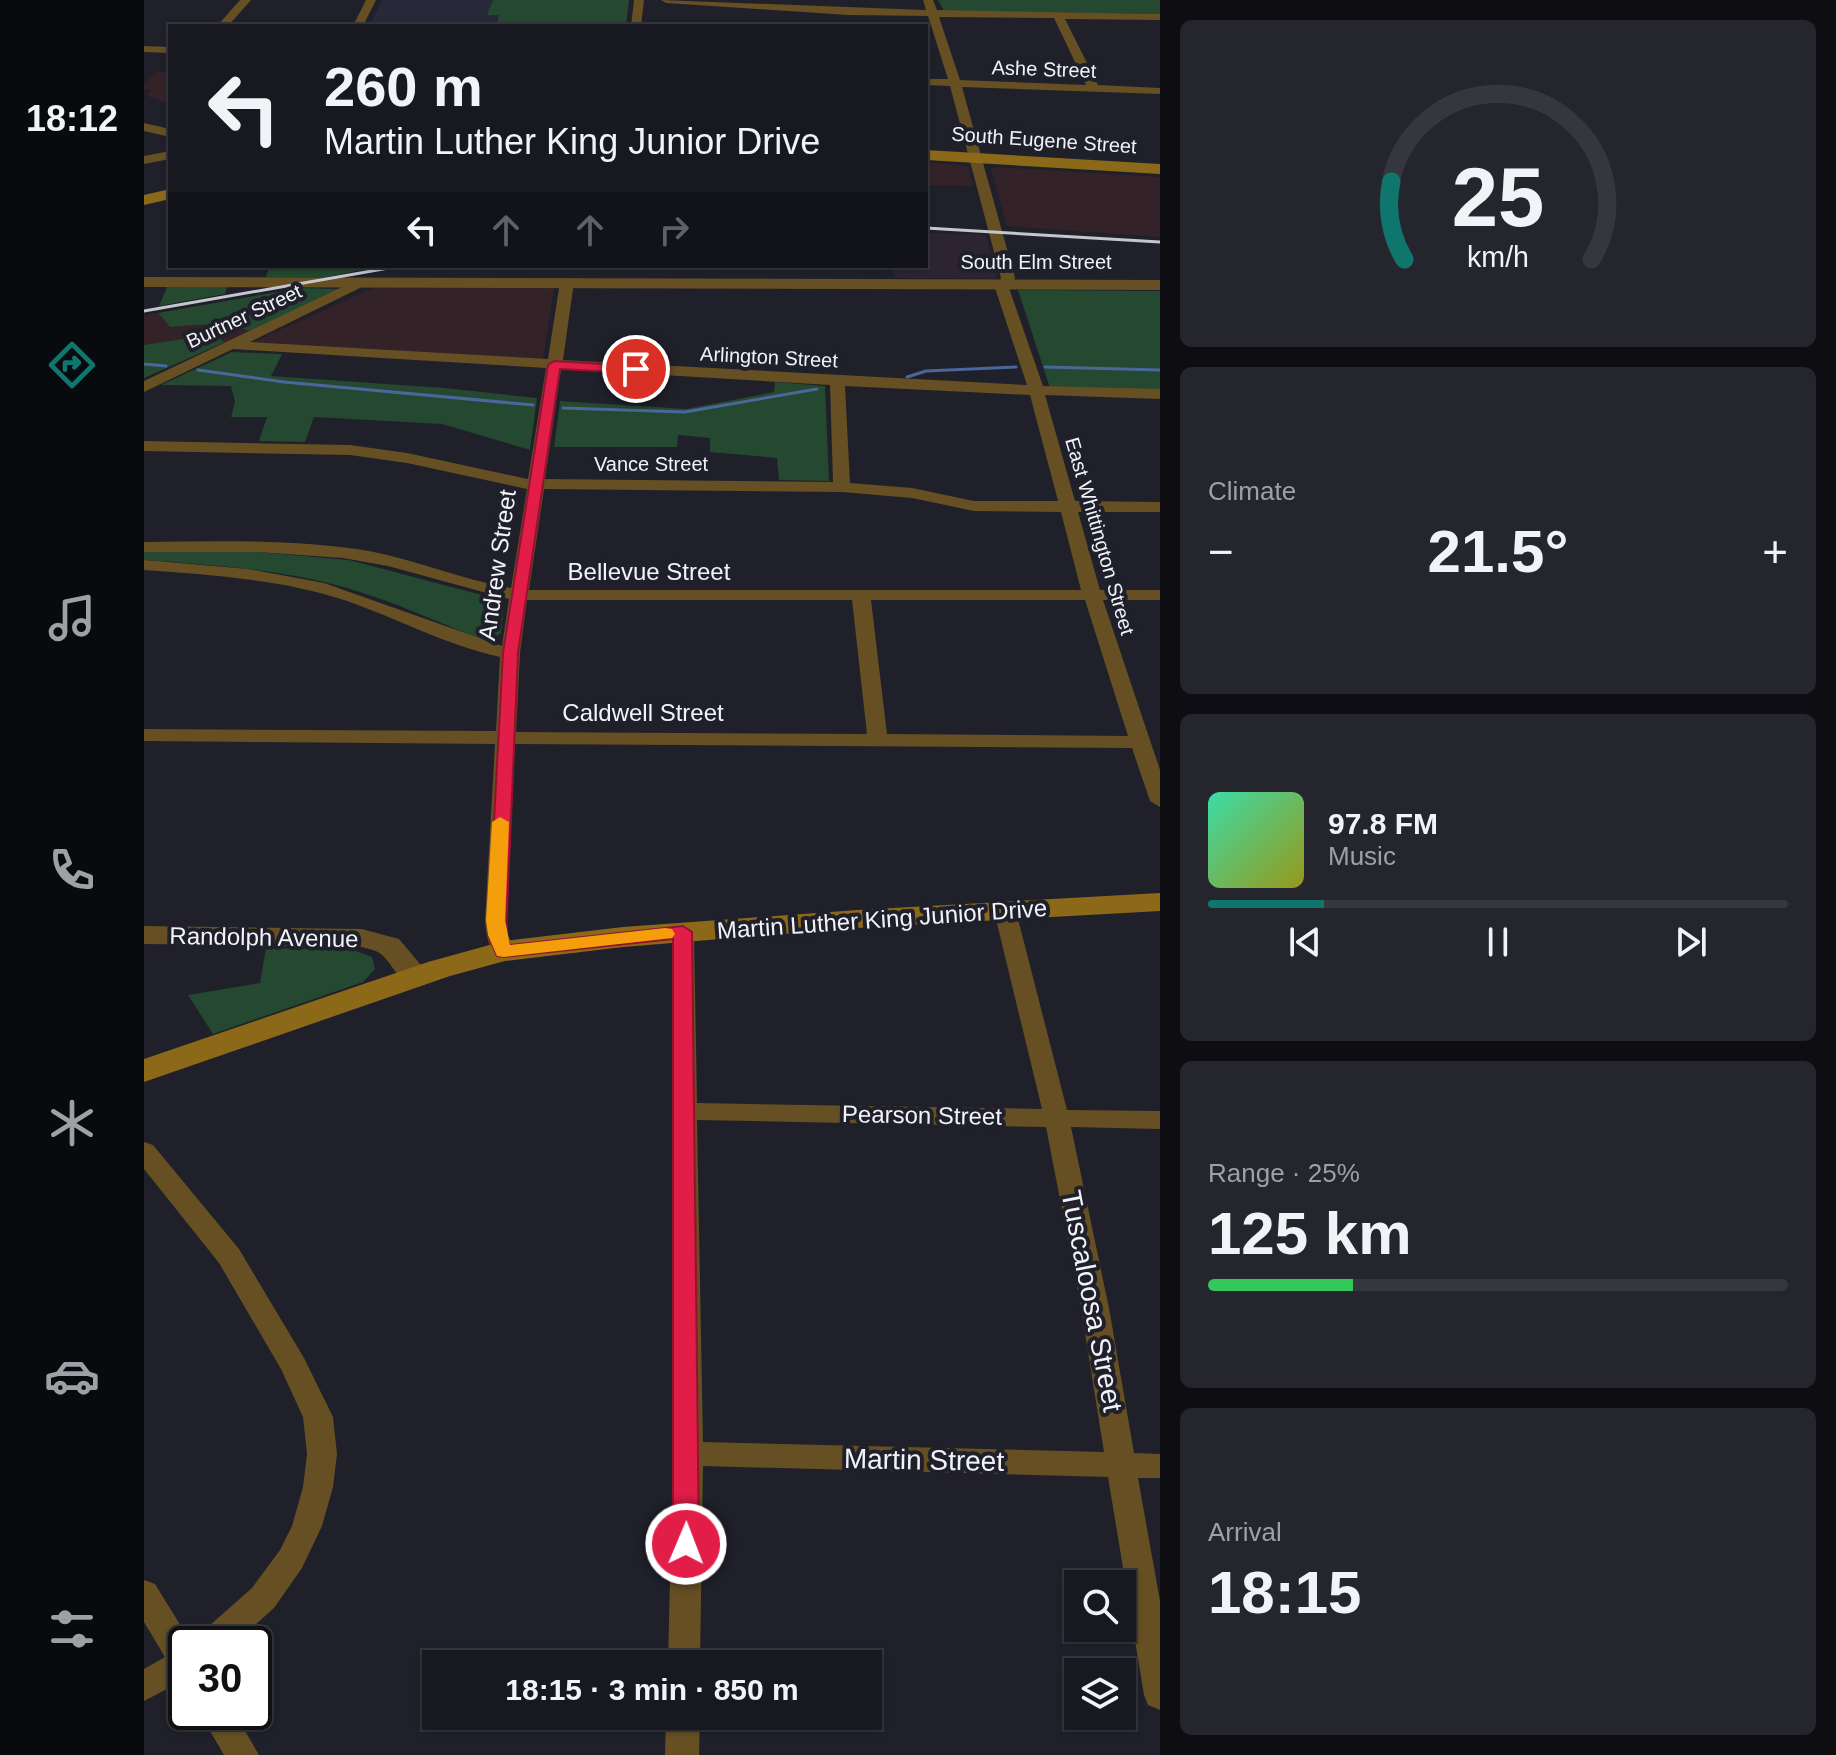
<!DOCTYPE html>
<html lang="en">
<head>
<meta charset="utf-8">
<style>
  body { margin:0; font-family:Helvetica,sans-serif; background:#24252d; color:#f1f3f6; height:100vh; display:flex; flex-direction:column; font-size:30px; white-space:nowrap }
  * { box-sizing:border-box; margin:0 }
  p { font-size:26px; color:#9ea0a5 }
  .icon { flex:none; width:44px; height:44px; fill:none; stroke:currentColor; stroke-width:2; stroke-linecap:round; stroke-linejoin:round }
  .map { position:relative; flex:1; overflow:hidden }
  .panel { display:flex; flex-direction:column; gap:20px; padding:20px; background:#0d0d12; width:676px }
  .panel>* { flex:none }
  .hud { position:absolute; left:24px; top:24px; width:760px; height:244px; border-radius:0px; box-shadow:0 2px 6px #0004,0 0 0 2px #36373e; background:#171820; color:#f1f3f6; overflow:hidden }
  .fabs { position:absolute; left:920px; top:1570px; display:grid; gap:16px }
  .fabs a { display:grid; place-items:center; width:72px; height:72px; border-radius:0px; background:#171820; box-shadow:0 2px 6px #0004,0 0 0 2px #36373e; font-size:40px }
  .speed { position:absolute; left:24px; top:1626px; display:flex; gap:16px; font-size:40px; font-weight:700; text-align:center }
  .speed>* { display:grid; place-content:center; width:104px; height:104px; border-radius:50%; background:#171820; box-shadow:0 2px 6px #0004,0 0 0 2px #36373e; line-height:1 }
  .speed .limit { border:4px solid #111; border-radius:12px; background:#fff; color:#111 }
  .pin { position:absolute; display:grid; place-items:center; width:68px; height:68px; color:#fff; margin:-34px; border:4px solid #fff; border-radius:50%; box-shadow:0 2px 8px #0007 }
  .me { position:absolute; width:88px; margin:-44px; rotate:1deg; stroke-linejoin:round; filter:drop-shadow(0 0 6px #0008) }
  .turn { display:flex; align-items:center; gap:28px; height:168px; padding:0 24px; font-size:36px }
  .turn .icon { width:104px; height:104px; stroke-width:2.5 }
  .turn b { display:block; font-size:56px; line-height:68px }
  .lanes { display:flex; align-items:center; height:76px; padding:0 24px; background:#0003; justify-content:center; gap:40px; direction:ltr }
  .lanes .off { opacity:.35 }
  .big { font-size:60px; font-weight:700; line-height:1.1 }
  .panel .card { flex:1; display:flex; flex-direction:column; justify-content:center; gap:12px; min-width:0; padding:0 28px; border-radius:12px; background:#24252d }
  .panel .dial { align-items:center; gap:0 }
  .dial svg { height:208px; overflow:visible; fill:none; stroke:#36373e; stroke-width:7; stroke-linecap:round; text-anchor:middle }
  .dial text { fill:#f1f3f6; stroke:none }
  .song { display:flex; align-items:center; gap:24px }
  .cover { width:96px; height:96px; border-radius:12px; background:linear-gradient(135deg,hsl(160 70% 55%),hsl(60 70% 35%)) }
  .played { height:8px; border-radius:4px; background:linear-gradient(90deg,#0f766e 20%,#36373e 20%) }
  .keys { display:flex; justify-content:space-around; direction:ltr }
  .heat { display:flex; justify-content:space-between; align-items:center; font-size:44px; direction:ltr }
  .charge { height:12px; border-radius:6px; background:linear-gradient(90deg,#34c759 25%,#36373e 0) }
  .trip { position:absolute; left:278px; top:1650px; width:460px; height:80px; border-radius:0px; background:#171820; box-shadow:0 2px 6px #0004,0 0 0 2px #36373e; font-weight:700; line-height:80px; text-align:center }
  main { display:flex; flex:1; min-height:0 }
  .menu { display:flex; flex-direction:column; width:144px; justify-content:space-around; align-items:center; background:#090a0d; color:#9ea0a5 }
  .menu .icon { width:56px; height:56px }
  .menu .current { color:#0f766e }
  .menu b { font-size:36px; color:#f1f3f6 }
  .map>svg:first-child { display:block }
  .commercial { fill:#342229 }
  .industrial { fill:#2c2433 }
  .built { fill:#272938 }
  .green { fill:#244830 }
  .lines { fill:none; stroke-linecap:round; stroke-linejoin:round }
  .stream { stroke:#49679b; stroke-width:3 }
  .minor { fill:#654f23; fill-rule:evenodd }
  .tertiary { fill:#654f23; fill-rule:evenodd }
  .secondary { fill:#8c6918; fill-rule:evenodd }
  .rail { stroke:#c5c6cd; stroke-width:3 }
  .route { fill:#e11d48; stroke:#92132f; stroke-width:2 }
  .slow { fill:#f59e0b }
  .labels { text-anchor:middle; dominant-baseline:central; stroke-width:8; stroke-linejoin:round; paint-order:stroke }
  .far-street-label { font-size:20px; fill:#f2f3fa; stroke:#1f202a }
  .street-label { font-size:24px; fill:#f2f3fa; stroke:#1f202a }
  .near-street-label { font-size:28px; fill:#f2f3fa; stroke:#1f202a }
</style>
</head>
<body>
<main>
<nav class="menu">
<b>18:12</b>
<svg class="icon current" aria-label="directions" viewBox="0 0 24 24"><path d="M12 3l9 9-9 9-9-9zM9 14v-3h6M13 9l2 2-2 2"/></svg>
<svg class="icon" aria-label="music" viewBox="0 0 24 24"><path d="M9 18V5l10-2v13"/><circle cx="6" cy="18" r="3"/><circle cx="16" cy="16" r="3"/></svg>
<svg class="icon" aria-label="phone" viewBox="0 0 24 24"><path d="M5 4h4l2 5-3 2q2 4 5 5l2-3 5 2v4C11 20 4 13 5 4z"/></svg>
<svg class="icon" aria-label="climate" viewBox="0 0 24 24"><path d="M12 3v18M4 7l16 10M4 17L20 7"/></svg>
<svg class="icon" aria-label="car" viewBox="0 0 24 24"><path d="M5 17H2v-5l4-1 3-4h7l3 4 3 1v5h-3M9 17h6M6 11h13"/><circle cx="7" cy="17" r="2"/><circle cx="17" cy="17" r="2"/></svg>
<svg class="icon" aria-label="filters" viewBox="0 0 24 24"><path d="M4 7h16M4 17h16"/><circle cx="9" cy="7" r="2"/><circle cx="15" cy="17" r="2"/></svg>
</nav>
<div class="map">
<svg width="1016" height="1755" viewBox="0 0 1016 1755">
  <rect width="100%" height="100%" fill="#1f202a"/>
  <g class="commercial">
    <path d="M 12,72 L 26,72 L 26,104 L 3,96 L 6,89 L 0,89 L 0,83 Z"/>
    <path d="M 782,162 L 824,166 L 829,186 L 782,185 Z"/>
    <path d="M 853,167 L 1016,177 L 1016,237 L 863,226 L 847,169 Z"/>
    <path d="M 229,288 L 410,288 L 399,359 L 109,342 Z"/>
    <path d="M 14,313 L 26,327 L 66,324 L 90,325 L 106,331 L 81,342 L 72,337 L 51,337 L 0,345 L 0,315 Z"/>
  </g>
  <path class="industrial" d="M 782,233 L 842,235 L 853,278 L 751,278 L 748,266 L 782,266 Z"/>
  <path class="built" d="M 238,0 L 349,0 L 344,15 L 355,15 L 351,26 L 225,26 Z"/>
  <g class="green">
    <path d="M 349,0 L 485,0 L 482,26 L 352,26 L 355,15 L 343,15 Z"/>
    <path d="M 794,0 L 1016,0 L 1016,14 L 800,11 Z"/>
    <path d="M 139,266 L 237,266 L 183,277 L 122,277 L 125,268 Z"/>
    <path d="M 23,287 L 83,287 L 81,294 L 15,306 Z"/>
    <path d="M 156,288 L 196,289 L 106,331 C 79,322 54,325 26,327 L 14,313 Z"/>
    <path d="M 874,290 L 1016,291 L 1016,390 L 906,388 Z"/>
    <path d="M 51,337 L 72,337 L 81,342 L 0,378 L 0,345 Z"/>
    <path d="M 88,352 L 138,354 L 127,376 L 300,388 L 393,398 L 386,450 L 298,424 L 170,417 L 161,442 L 115,441 L 123,417 L 87,417 L 91,402 L 87,386 L 17,385 Z"/>
    <path d="M 631,382 L 681,386 L 685,481 L 635,480 L 633,458 L 566,452 L 566,438 L 534,435 L 533,447 L 410,447 L 416,401 L 542,409 L 630,392 Z"/>
    <path d="M 0,552 L 113,552 L 205,560 L 353,599 L 360,604 L 357,633 L 352,637 L 336,639 C 292,621 248,601 203,588 C 137,569 68,565 0,560 Z"/>
    <path d="M 122,948 L 209,950 L 228,957 L 231,969 L 219,982 L 69,1034 L 44,995 L 116,983 Z"/>
  </g>
  <g class="lines">
    <g class="stream">
      <path d="M 0,364 L 22,366"/>
      <path d="M 901,367 L 1016,370"/>
      <path d="M 54,370 L 140,382 L 389,405"/>
      <path d="M 763,377 L 782,371 L 872,367"/>
      <path d="M 419,408 L 541,412 L 673,389"/>
    </g>
    <g class="minor">
      <path d="M 96,0 L 107,0 L 84,26 L 73,26 Z"/>
      <path d="M 222,0 L 232,0 L 219,26 L 209,26 Z"/>
      <path d="M 490,0 L 500,0 L 497,26 L 487,26 Z"/>
      <path d="M 517,0 L 782,10 L 779,0 L 789,0 L 793,10 L 1016,14 L 1016,20 L 921,19 L 954,85 L 1016,88 L 1016,94 L 818,87 L 871,278 L 865,288 L 899,386 L 1016,389 L 1016,399 L 901,395 L 931,501 L 1016,502 L 1016,512 L 934,512 L 956,590 L 1016,590 L 1016,600 L 959,600 L 1016,770 L 1016,807 L 1006,801 L 988,748 L 371,744 L 363,920 L 364,935 L 371,951 L 368,956 L 352,956 C 344,945 342,934 341,920 L 351,744 L 0,741 L 0,729 L 352,731 L 356,657 C 301,645 253,618 200,600 C 136,579 67,575 0,570 L 0,560 L 104,569 L 180,583 L 358,646 L 365,599 L 244,566 L 199,558 L 114,552 L 0,552 L 0,542 C 75,541 151,539 225,551 C 273,560 319,580 367,588 L 383,489 L 263,463 L 206,455 L 0,451 L 0,441 L 206,445 L 263,453 L 384,479 L 402,368 L 89,349 L 0,392 L 0,381 L 217,278 L 222,279 L 222,285 L 106,342 L 404,359 L 416,282 L 423,278 L 430,282 L 419,360 L 883,385 L 851,288 L 857,278 L 806,86 L 782,85 L 782,79 L 804,79 L 784,16 L 704,15 L 522,3 ZM 795,17 L 910,18 L 942,85 L 816,80 ZM 417,369 L 686,385 L 689,482 L 401,479 ZM 701,386 L 886,395 L 914,501 L 830,501 L 768,488 L 706,483 ZM 400,489 L 698,492 L 768,498 L 830,511 L 917,512 L 937,590 L 385,590 ZM 383,600 L 708,600 L 723,734 L 372,732 L 376,653 ZM 727,600 L 941,600 L 984,736 L 743,734 Z"/>
      <path d="M 0,46 L 26,47 L 26,53 L 0,52 Z"/>
      <path d="M 0,123 L 26,129 L 26,137 L 0,131 Z"/>
      <path d="M 26,151 L 26,159 L 0,164 L 0,156 Z"/>
      <path d="M 861,904 L 869,906 L 872,911 L 923,1110 L 1016,1111 L 1016,1129 L 927,1127 L 965,1308 L 990,1453 L 1016,1454 L 1016,1478 L 994,1478 L 1016,1601 L 1016,1710 L 1004,1705 L 1000,1695 L 964,1477 L 559,1466 L 556,1664 L 524,1664 L 529,1454 L 528,932 L 531,927 L 547,927 L 550,932 L 553,1103 L 898,1109 L 850,911 L 853,906 ZM 553,1120 L 902,1127 L 937,1308 L 960,1452 L 559,1442 Z"/>
      <path d="M 0,1142 L 9,1145 L 95,1249 L 160,1358 L 189,1417 L 193,1454 L 189,1487 L 178,1526 L 158,1568 L 130,1608 L 90,1644 L 51,1644 L 56,1634 L 108,1588 L 136,1550 L 148,1526 L 159,1487 L 163,1454 L 159,1417 L 137,1369 L 75,1263 L 0,1169 Z"/>
      <path d="M 0,1580 L 11,1584 L 48,1644 L 42,1644 L 42,1679 L 0,1701 L 0,1669 L 21,1657 L 0,1622 Z"/>
      <path d="M 55,1712 L 90,1712 L 115,1755 L 80,1755 Z"/>
      <path d="M 522,1716 L 556,1716 L 555,1755 L 521,1755 Z"/>
    </g>
    <g class="tertiary">
      <path d="M 0,277 L 1016,280 L 1016,290 L 0,287 Z"/>
      <path d="M 0,926 L 218,929 L 255,939 L 287,977 L 282,984 C 256,991 253,968 237,954 C 232,950 224,949 218,947 L 0,944 Z"/>
    </g>
    <g class="secondary">
      <path d="M 782,150 L 1016,164 L 1016,174 L 782,160 Z"/>
      <path d="M 26,189 L 26,199 L 0,205 L 0,195 Z"/>
      <path d="M 1016,893 L 1016,911 L 713,928 L 479,947 L 361,961 L 306,976 L 0,1082 L 0,1059 L 284,962 L 360,941 L 479,927 L 713,910 Z"/>
    </g>
    <g class="rail">
      <path d="M 782,228 L 1016,242"/>
      <path d="M 0,311 L 256,266"/>
    </g>
  </g>
  <path class="route" d="M 410,361 L 492,366 L 498,369 L 492,373 L 416,369 L 374,653 L 362,935 L 366,945 L 539,926 L 548,932 L 555,1544 L 551,1551 L 542,1555 L 533,1551 L 529,1544 L 529,939 L 360,957 L 353,956 L 344,935 L 359,653 L 404,365 Z"/>
  <path class="slow" d="M 356,817 L 365,822 L 361,920 L 366,945 L 521,928 L 528,929 L 531,934 L 528,938 L 360,957 L 353,956 L 344,935 L 342,920 L 348,822 Z"/>
  <g class="labels">
    <g class="far-street-label">
      <text transform="translate(900 69) rotate(2)">Ashe Street</text>
      <text transform="translate(900 140) rotate(4)">South Eugene Street</text>
      <text x="892" y="262">South Elm Street</text>
      <text transform="translate(100 316) rotate(-25)">Burtner Street</text>
      <text transform="translate(625 357) rotate(3)">Arlington Street</text>
      <text x="507" y="464">Vance Street</text>
      <text transform="translate(956 536) rotate(74)">East Whittington Street</text>
    </g>
    <g class="street-label">
      <text transform="translate(353 565) rotate(-82)">Andrew Street</text>
      <text x="505" y="571">Bellevue Street</text>
      <text x="499" y="712">Caldwell Street</text>
      <text transform="translate(738 919) rotate(-4)">Martin Luther King Junior Drive</text>
      <text transform="translate(120 937) rotate(1)">Randolph Avenue</text>
      <text transform="translate(778 1115) rotate(1)">Pearson Street</text>
    </g>
    <g class="near-street-label">
      <text transform="translate(948 1301) rotate(79)">Tuscaloosa Street</text>
      <text transform="translate(780 1460) rotate(1)">Martin Street</text>
    </g>
  </g>
</svg>
<div class="fabs">
<a><svg class="icon" aria-label="search" viewBox="0 0 24 24"><circle cx="10" cy="10" r="6"/><path d="M15 15l6 6"/></svg></a>
<a><svg class="icon" aria-label="layers" viewBox="0 0 24 24"><path d="M12 4l9 5-9 5-9-5zM3 14l9 5 9-5"/></svg></a>
</div>
<div class="speed"><div class="limit">30</div></div>
<div class="pin" style="left:492px;top:369px;background:#d93025"><svg class="icon" aria-label="arrive" viewBox="0 0 24 24"><path d="M6 21V4h12l-3 4 3 4H6"/></svg></div>
<svg class="me" style="left:542px;top:1544px" viewBox="-20 -20 40 40"><circle r="17" fill="#e11d48" stroke="#fff" stroke-width="3"/><path d="M0-11L8 9 0 5-8 9z" fill="#fff"/></svg>
<div class="trip">18:15 · 3 min · 850 m</div>
<div class="hud">
<div class="turn"><svg class="icon" aria-label="left" viewBox="0 0 24 24"><path d="M17 20v-9H6M10 6l-5 5 5 5"/></svg><div><b>260 m</b>Martin Luther King Junior Drive</div></div>
<div class="lanes"><svg class="icon" aria-label="left" viewBox="0 0 24 24"><path d="M17 20v-9H6M10 6l-5 5 5 5"/></svg><svg class="icon off" aria-label="ahead" viewBox="0 0 24 24"><path d="M12 20V5M6 11l6-6 6 6"/></svg><svg class="icon off" aria-label="ahead" viewBox="0 0 24 24"><path d="M12 20V5M6 11l6-6 6 6"/></svg><svg class="icon off" aria-label="right" viewBox="0 0 24 24"><path d="M7 20v-9h11M14 6l5 5-5 5"/></svg></div>
</div>
</div>
<section class="panel">
<div class="card dial"><svg viewBox="0 0 100 80">
<path d="M14 69A42 42 0 1 1 86 69"/>
<path d="M14 69A42 42 0 0 1 9 39" stroke="#0f766e"/>
<text x="50" y="56" font-size="32" font-weight="700">25</text>
<text x="50" y="72" font-size="11">km/h</text>
</svg></div>
<div class="card"><p>Climate</p>
<div class="heat"><a>−</a><b class="big">21.5°</b><a>+</a></div>
</div>
<div class="card">
<div class="song"><i class="cover"></i><div><b>97.8 FM</b><p>Music</p></div></div>
<div class="played"></div>
<div class="keys"><svg class="icon" aria-label="previous" viewBox="0 0 24 24"><path d="M18 5L8 12l10 7zM5 5v14"/></svg><svg class="icon" aria-label="pause" viewBox="0 0 24 24"><path d="M8 5v14M16 5v14"/></svg><svg class="icon" aria-label="next" viewBox="0 0 24 24"><path d="M6 5l10 7-10 7zM19 5v14"/></svg></div>
</div>
<div class="card"><p>Range · 25%</p><b class="big">125 km</b><div class="charge"></div></div>
<div class="card"><p>Arrival</p><b class="big">18:15</b></div>
</section>
</main>
</body>
</html>
